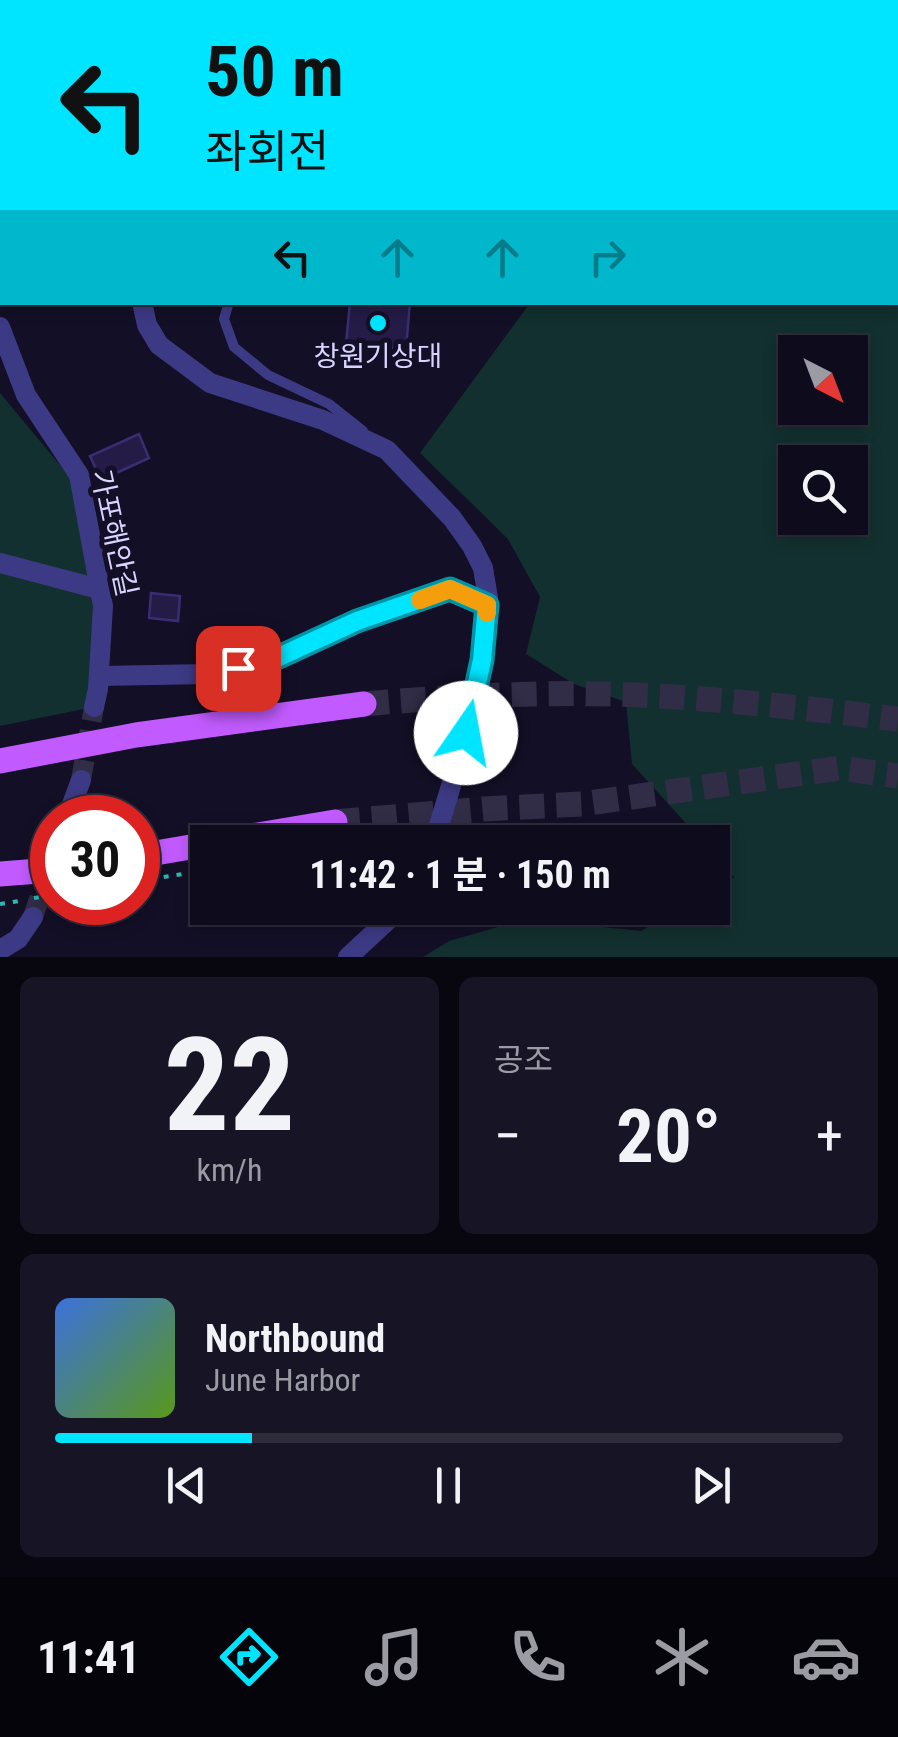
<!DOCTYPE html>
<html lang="ko">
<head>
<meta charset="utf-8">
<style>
  body { margin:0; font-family:"Roboto Condensed","Noto Sans KR",sans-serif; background:#171425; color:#f1f3f6; height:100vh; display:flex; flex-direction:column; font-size:38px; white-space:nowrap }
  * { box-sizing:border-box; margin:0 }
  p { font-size:32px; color:#9b9ba3 }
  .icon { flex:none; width:55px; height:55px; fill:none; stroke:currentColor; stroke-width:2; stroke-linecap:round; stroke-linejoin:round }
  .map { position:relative; height:957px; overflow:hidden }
  .details { display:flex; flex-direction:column; gap:20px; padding:20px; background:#08060f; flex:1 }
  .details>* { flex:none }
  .guide { position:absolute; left:0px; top:0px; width:900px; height:305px; box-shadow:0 5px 15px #0003,0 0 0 2px #2e2b3b; background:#00e5ff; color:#111; overflow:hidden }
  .needle { width:65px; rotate:138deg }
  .fabs { position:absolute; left:778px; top:335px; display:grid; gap:20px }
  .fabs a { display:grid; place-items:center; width:90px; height:90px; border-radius:0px; background:#0e0b1c; box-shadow:0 5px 15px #0003,0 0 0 2px #2e2b3b; font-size:50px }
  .speed { position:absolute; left:30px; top:795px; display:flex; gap:20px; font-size:50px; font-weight:700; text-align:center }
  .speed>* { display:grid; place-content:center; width:130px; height:130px; border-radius:50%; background:#0e0b1c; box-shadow:0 5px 15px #0003,0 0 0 2px #2e2b3b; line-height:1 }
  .speed .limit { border:15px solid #d22; background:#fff; color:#111 }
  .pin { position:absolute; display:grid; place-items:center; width:85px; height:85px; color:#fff; margin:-42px; border-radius:20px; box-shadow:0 5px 15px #0006 }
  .me { position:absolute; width:110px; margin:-55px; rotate:12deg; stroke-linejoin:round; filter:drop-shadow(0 0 8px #0008) }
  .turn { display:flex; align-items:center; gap:35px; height:210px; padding:0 40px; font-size:45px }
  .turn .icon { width:130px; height:130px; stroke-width:2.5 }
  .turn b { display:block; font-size:70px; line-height:85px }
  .lanes { display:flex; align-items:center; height:95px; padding:0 40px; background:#0003; justify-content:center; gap:50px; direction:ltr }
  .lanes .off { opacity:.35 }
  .big { font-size:75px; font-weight:700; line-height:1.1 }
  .details .tile { flex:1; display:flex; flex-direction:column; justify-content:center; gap:15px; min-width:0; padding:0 35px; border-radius:15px; background:#171425 }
  .details .dial { align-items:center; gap:0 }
  .dial b { font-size:130px; line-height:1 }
  .song { display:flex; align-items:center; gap:30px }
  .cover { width:120px; height:120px; border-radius:15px; background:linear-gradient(135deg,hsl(220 70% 55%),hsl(90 70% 35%)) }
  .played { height:10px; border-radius:5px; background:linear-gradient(90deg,#00e5ff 25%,#2e2b3b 25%) }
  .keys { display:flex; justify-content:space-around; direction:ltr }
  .heat { display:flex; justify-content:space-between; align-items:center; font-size:55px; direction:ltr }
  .details .tiles { flex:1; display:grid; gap:20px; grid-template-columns:1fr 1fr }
  .tile:last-child { grid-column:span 2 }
  .trip { position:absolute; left:190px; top:825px; width:540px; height:100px; border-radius:0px; background:#0e0b1c; box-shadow:0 5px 15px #0003,0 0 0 2px #2e2b3b; font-weight:700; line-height:100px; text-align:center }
  .dock { display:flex; height:160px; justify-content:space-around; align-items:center; background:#06040b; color:#9b9ba3 }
  .dock .icon { width:70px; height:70px }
  .dock .current { color:#00e5ff }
  .dock b { font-size:45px; color:#f1f3f6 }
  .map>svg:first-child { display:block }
  .green { fill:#12302f; fill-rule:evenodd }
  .building { fill:#241b47; stroke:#3b2d73; stroke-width:2.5 }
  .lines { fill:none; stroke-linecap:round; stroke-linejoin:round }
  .street-tunnel { stroke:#312d47; stroke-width:20; stroke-dasharray:20 10; stroke-linecap:butt }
  .primary-tunnel { stroke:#312d47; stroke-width:25; stroke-dasharray:25 12; stroke-linecap:butt }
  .path { stroke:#2fb8b0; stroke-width:4; stroke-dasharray:5 8; stroke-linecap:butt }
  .lane { stroke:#3d3a85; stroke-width:10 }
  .street { stroke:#3d3a85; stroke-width:20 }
  .primary { stroke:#c25bff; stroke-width:25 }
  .route-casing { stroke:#0095a6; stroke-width:25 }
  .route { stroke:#00e5ff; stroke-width:18 }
  .slow { stroke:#f59e0b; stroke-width:18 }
  .poi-dot { fill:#00e5ff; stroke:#130f26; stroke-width:4 }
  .labels { text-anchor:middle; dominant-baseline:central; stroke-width:10; stroke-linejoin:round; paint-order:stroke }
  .poi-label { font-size:28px; fill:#d9d4ff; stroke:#130f26 }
  .street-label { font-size:28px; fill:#d9d4ff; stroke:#130f26 }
</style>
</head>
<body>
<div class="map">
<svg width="898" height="957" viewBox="0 0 898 957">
  <rect width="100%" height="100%" fill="#130f26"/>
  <g class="green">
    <path d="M 642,0 L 898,0 L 898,957 L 423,957 L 449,941 L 526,919 L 641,931 L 681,908 L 712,908 L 713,890 L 734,877 L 713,853 L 712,842 L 703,842 L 632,764 L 626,702 L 574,684 L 526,654 L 540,597 L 508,539 L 420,453 L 530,303 L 898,302 L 898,2 L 641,2 ZM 795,352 L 850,352 L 850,408 L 795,408 ZM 795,462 L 850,462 L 850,518 L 795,518 Z"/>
    <path d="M 0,393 L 74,482 L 98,601 L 94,707 L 0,726 Z"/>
  </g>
  <g class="building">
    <path d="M 350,302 L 410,302 L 406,349 L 346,344 Z"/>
    <path d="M 139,434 L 149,458 L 101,480 L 90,456 Z"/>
    <path d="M 151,593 L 180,596 L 178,621 L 149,618 Z"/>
  </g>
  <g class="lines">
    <g class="street-tunnel">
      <path d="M 81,780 L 94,707"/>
      <path d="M 33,917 L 52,860"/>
    </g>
    <g class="primary-tunnel">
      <path d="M 364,704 C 455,696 547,691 639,695 C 725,699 812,709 898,719"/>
      <path d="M 335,822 L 484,809 L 582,804 L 840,768 L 898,776"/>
    </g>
    <g class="path">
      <path d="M 258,2 L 259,0"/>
      <path d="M 138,881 L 208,870"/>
      <path d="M 34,898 L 52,895"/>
      <path d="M 0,904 L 25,900"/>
    </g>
    <g class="lane">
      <path d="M 167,0 L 169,2"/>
      <path d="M 379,0 L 381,2"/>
      <path d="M 324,2 L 327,0"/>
      <path d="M 229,302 L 224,319 L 234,347 L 268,375 L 329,404 L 363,431"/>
    </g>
    <g class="street">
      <path d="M 92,2 L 97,0"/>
      <path d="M 427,2 L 428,0"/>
      <path d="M 0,47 L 2,46"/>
      <path d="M 142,302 L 147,325 L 159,345 L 210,383 L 323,420 L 387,450 L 452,518 L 472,546 L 483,568 L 488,598 L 482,661 L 467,733 L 434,842"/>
      <path d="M 0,327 L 26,395 L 79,475 L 103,606 L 98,689 L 94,707"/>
      <path d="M 0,563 L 99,589"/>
      <path d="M 99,676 L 208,674 L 268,662 L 357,621 L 451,589 L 487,605"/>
      <path d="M 67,818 L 81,780"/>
      <path d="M 0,950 L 18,939 L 33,917"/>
      <path d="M 348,957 L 401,908"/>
    </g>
    <g class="primary">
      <path d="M 0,761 L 136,735 L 364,704"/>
      <path d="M 216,842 L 335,822"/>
      <path d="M 138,856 L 208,844"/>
      <path d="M 0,874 L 52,870"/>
    </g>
  </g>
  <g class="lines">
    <defs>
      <path id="route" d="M 238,668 L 268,662 L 357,621 L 450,589 L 487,605 L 482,660 L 466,733"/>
    </defs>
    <use href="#route" class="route-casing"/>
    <use href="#route" class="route"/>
    <path class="slow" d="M 420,600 L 450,589 L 487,605 L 487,613"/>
  </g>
  <circle class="poi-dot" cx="378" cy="323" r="10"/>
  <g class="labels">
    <g class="poi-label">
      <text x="378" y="356">창원기상대</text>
    </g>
    <g class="street-label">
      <text transform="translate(114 533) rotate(78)">가포해안길</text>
    </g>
  </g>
</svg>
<div class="fabs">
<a><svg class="needle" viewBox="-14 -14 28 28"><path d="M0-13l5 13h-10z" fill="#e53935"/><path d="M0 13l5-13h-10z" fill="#9b9ba3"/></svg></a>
<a><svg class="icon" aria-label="search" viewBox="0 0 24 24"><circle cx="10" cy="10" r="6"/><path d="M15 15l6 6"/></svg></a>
</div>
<div class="speed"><div class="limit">30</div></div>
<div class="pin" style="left:238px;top:668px;background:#d93025"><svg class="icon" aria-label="arrive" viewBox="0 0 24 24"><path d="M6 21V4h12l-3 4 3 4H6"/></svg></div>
<svg class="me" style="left:466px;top:733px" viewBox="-20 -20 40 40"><circle r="19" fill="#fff"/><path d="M0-13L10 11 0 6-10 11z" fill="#00e5ff"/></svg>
<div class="trip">11:42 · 1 분 · 150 m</div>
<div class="guide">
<div class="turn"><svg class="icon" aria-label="left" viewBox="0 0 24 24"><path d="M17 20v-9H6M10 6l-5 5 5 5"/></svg><div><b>50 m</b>좌회전</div></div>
<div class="lanes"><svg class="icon" aria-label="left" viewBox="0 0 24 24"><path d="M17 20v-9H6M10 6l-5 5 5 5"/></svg><svg class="icon off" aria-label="ahead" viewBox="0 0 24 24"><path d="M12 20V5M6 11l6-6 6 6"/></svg><svg class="icon off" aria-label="ahead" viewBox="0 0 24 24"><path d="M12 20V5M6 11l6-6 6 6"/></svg><svg class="icon off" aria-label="right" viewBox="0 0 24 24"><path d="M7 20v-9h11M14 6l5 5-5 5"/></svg></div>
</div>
</div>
<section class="details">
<div class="tiles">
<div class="tile dial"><b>22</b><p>km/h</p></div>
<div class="tile"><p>공조</p>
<div class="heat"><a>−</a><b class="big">20°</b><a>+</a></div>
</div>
<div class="tile">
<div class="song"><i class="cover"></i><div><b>Northbound</b><p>June Harbor</p></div></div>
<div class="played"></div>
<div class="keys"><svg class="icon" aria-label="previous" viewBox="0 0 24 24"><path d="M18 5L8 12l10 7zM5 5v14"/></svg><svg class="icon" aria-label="pause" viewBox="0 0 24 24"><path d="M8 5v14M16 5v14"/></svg><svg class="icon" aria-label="next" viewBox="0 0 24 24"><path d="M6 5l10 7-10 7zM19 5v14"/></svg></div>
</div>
</div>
</section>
<nav class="dock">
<b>11:41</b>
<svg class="icon current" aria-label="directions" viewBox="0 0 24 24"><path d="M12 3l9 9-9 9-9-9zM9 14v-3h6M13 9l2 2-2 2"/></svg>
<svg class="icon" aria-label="music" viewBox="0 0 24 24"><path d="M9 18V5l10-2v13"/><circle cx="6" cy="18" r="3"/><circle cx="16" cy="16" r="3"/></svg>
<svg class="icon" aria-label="phone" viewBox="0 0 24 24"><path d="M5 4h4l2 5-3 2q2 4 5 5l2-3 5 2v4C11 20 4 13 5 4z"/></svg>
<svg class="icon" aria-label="climate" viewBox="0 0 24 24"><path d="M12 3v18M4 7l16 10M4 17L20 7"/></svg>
<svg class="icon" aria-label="car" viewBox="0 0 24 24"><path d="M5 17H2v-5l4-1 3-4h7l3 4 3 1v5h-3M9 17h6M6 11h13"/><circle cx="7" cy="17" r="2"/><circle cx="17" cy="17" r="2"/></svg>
</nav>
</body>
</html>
